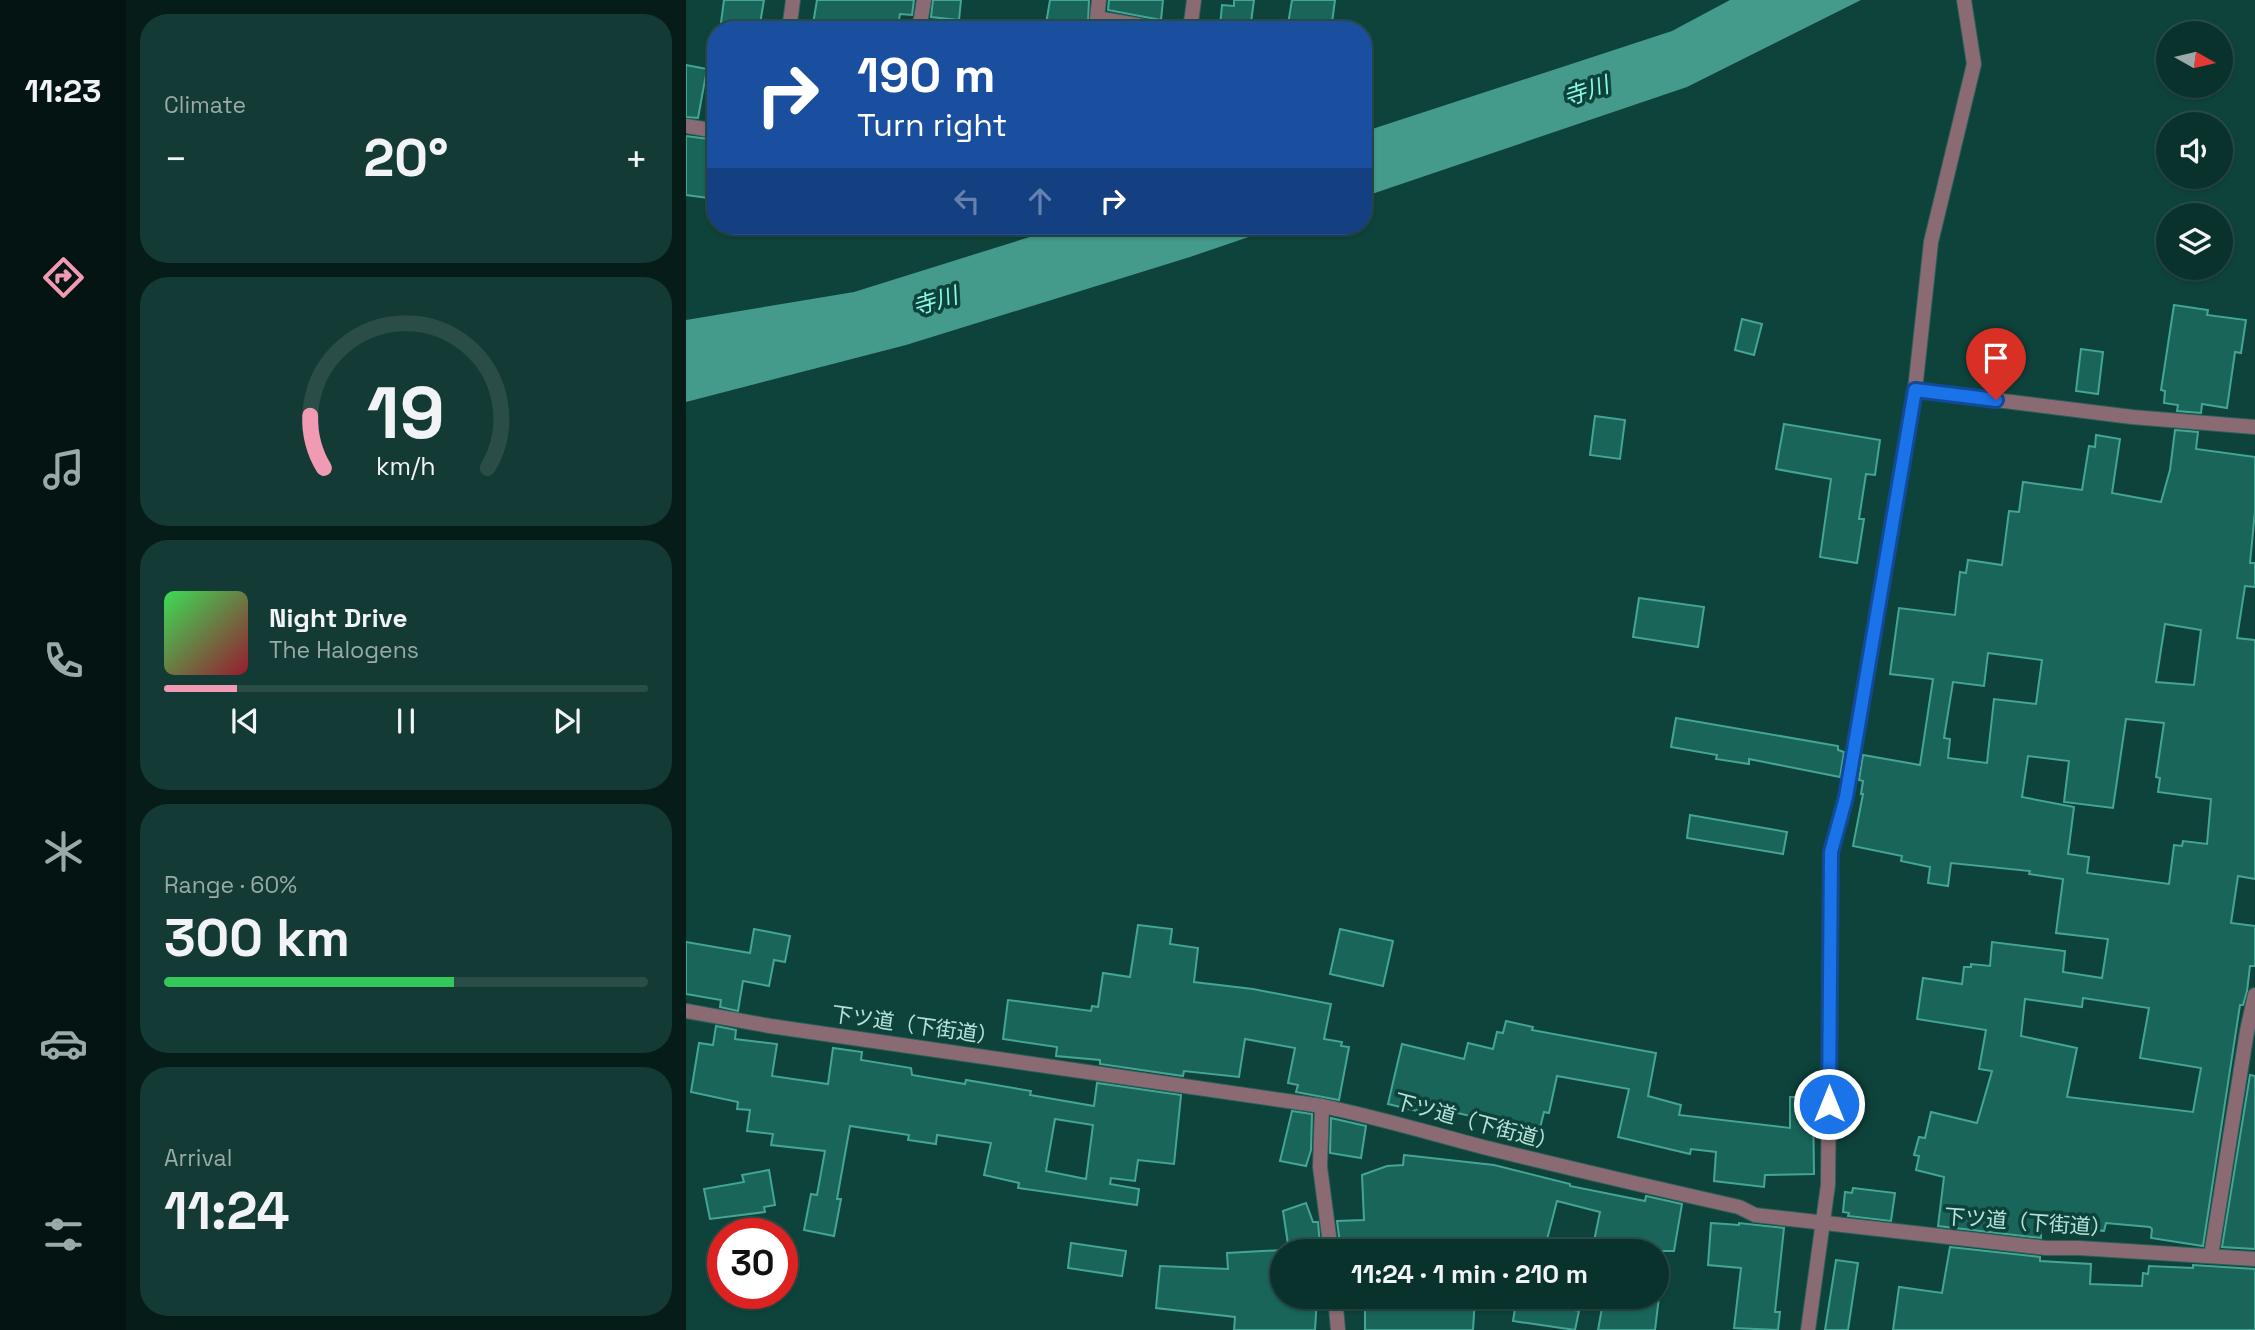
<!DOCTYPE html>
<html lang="en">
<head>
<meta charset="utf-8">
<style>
  body { margin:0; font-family:"Space Grotesk","Noto Sans JP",sans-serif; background:#133a34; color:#f1f3f6; height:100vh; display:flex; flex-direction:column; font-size:26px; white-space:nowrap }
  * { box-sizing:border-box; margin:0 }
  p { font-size:23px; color:#99aaa9 }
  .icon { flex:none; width:38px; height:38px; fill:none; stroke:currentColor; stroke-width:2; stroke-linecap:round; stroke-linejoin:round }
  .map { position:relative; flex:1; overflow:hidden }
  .drawer { display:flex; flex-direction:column; gap:14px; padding:14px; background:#061c18; width:560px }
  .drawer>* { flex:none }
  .hud { position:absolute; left:21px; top:21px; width:665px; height:214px; border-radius:28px; box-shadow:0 2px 5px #0004,0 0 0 2px #2a4d48; background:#1a4fa0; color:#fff; overflow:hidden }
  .needle { width:46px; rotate:98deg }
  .tools { position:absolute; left:1470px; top:21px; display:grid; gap:14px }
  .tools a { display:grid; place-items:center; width:77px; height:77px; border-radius:50%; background:#0a322c; box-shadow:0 2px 5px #0004,0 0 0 2px #2a4d48; font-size:35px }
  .speed { position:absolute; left:21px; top:1218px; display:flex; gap:14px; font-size:35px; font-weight:700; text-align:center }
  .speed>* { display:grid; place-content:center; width:91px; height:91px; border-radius:50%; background:#0a322c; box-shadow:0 2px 5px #0004,0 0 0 2px #2a4d48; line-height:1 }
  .speed .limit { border:10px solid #d22; background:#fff; color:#111 }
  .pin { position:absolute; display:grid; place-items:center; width:60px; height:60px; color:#fff; margin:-72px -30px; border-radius:50% 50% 50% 0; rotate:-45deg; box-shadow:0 0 7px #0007 }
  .pin .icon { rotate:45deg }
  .me { position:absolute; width:77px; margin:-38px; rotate:0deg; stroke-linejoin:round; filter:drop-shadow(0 0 5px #0008) }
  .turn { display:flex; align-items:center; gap:24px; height:147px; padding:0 35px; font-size:32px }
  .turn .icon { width:91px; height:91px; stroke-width:2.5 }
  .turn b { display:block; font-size:49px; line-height:60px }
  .lanes { display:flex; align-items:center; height:66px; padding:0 35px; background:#0003; justify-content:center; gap:35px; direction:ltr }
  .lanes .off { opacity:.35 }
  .big { font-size:52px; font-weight:700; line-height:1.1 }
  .drawer .widget { flex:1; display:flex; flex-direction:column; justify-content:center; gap:10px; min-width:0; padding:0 24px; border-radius:28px; background:#133a34 }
  .drawer .dial { align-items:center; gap:0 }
  .dial svg { height:182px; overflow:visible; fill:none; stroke:#2a4d48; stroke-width:7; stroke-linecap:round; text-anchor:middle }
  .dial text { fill:#f1f3f6; stroke:none }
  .song { display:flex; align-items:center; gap:21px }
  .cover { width:84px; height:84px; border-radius:10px; background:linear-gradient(135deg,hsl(130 70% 55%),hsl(350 70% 35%)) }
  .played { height:7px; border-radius:4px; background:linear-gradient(90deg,#f19ab3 15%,#2a4d48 15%) }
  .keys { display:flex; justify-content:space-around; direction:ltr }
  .heat { display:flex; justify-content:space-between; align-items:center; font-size:38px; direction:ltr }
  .charge { height:10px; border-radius:5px; background:linear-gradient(90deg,#34c759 60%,#2a4d48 0) }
  .trip { position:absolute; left:584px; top:1239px; width:399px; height:70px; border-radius:35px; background:#0a322c; box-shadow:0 2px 5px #0004,0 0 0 2px #2a4d48; font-weight:700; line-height:70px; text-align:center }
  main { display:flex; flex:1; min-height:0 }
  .menu { display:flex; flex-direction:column; width:126px; justify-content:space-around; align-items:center; background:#041412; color:#99aaa9 }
  .menu .icon { width:49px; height:49px }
  .menu .on { color:#f19ab3 }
  .menu b { font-size:32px; color:#f1f3f6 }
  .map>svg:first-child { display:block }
  .water { fill:#449a8b }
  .building { fill:#19655a; stroke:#45a595; stroke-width:2; fill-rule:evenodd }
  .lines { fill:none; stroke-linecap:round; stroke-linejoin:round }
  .street-casing { stroke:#2c6057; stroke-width:16 }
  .street { stroke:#8a6b73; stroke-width:14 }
  .route-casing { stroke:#114b97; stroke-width:18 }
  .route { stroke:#1a73e8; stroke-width:12 }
  .labels { text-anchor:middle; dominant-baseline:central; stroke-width:7; stroke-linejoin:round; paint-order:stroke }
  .street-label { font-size:21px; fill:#b7e2d9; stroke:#0e433b }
  .water-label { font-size:23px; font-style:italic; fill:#8ef9e5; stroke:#0e433b }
</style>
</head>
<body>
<main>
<nav class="menu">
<b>11:23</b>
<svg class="icon on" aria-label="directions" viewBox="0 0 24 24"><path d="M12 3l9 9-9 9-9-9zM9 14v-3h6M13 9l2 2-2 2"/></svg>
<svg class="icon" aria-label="music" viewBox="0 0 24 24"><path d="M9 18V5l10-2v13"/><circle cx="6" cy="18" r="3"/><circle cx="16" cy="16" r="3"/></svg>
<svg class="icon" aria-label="phone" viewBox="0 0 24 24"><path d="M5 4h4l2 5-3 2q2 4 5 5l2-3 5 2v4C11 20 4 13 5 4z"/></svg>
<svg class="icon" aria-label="climate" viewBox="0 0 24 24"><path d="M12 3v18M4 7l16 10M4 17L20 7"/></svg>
<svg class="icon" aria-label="car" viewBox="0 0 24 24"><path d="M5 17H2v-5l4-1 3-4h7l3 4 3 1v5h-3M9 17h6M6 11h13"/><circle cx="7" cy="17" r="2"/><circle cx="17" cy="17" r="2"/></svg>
<svg class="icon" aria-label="filters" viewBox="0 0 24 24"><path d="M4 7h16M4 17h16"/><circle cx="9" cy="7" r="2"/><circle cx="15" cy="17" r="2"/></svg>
</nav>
<section class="drawer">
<div class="widget"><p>Climate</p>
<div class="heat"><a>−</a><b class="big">20°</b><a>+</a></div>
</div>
<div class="widget dial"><svg viewBox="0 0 100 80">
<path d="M14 69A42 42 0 1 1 86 69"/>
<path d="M14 69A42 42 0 0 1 8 46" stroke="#f19ab3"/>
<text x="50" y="56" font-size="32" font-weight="700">19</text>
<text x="50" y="72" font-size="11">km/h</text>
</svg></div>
<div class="widget">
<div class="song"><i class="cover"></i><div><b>Night Drive</b><p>The Halogens</p></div></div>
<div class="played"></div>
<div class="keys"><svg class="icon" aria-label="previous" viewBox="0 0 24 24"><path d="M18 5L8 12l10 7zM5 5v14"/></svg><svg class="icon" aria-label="pause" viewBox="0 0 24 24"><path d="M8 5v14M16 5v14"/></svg><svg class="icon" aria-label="next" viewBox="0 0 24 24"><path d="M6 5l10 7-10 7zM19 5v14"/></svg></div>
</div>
<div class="widget"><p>Range · 60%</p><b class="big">300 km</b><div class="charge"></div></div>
<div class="widget"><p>Arrival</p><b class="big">11:24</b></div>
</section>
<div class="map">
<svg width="1569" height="1330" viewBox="0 0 1569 1330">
  <rect width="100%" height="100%" fill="#0e433b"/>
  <g class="water">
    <path d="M 1044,0 L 1175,0 L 1001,87 L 677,197 L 677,132 L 986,31 Z"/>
    <path d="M 379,226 L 595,226 L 504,257 L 220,345 L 0,402 L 0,320 L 168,292 Z"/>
  </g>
  <g class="building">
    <path d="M 38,0 L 78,0 L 73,30 L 34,30 Z"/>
    <path d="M 131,0 L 228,0 L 226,15 L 214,14 L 211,30 L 126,30 Z"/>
    <path d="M 247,0 L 275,0 L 273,20 L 245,17 Z"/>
    <path d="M 364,0 L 403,0 L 402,22 L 409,27 L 422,30 L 359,30 Z"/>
    <path d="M 423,0 L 477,0 L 475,20 L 422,10 Z"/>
    <path d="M 548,0 L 568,0 L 564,30 L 535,30 L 534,27 L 536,5 L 548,6 Z"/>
    <path d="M 606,0 L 649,0 L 645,30 L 601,30 Z"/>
    <path d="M 0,65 L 21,69 L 12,118 L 0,117 Z"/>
    <path d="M 0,136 L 30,140 L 30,199 L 0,195 Z"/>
    <path d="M 1488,305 L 1522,310 L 1521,315 L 1560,320 L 1555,353 L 1549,352 L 1541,408 L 1516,404 L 1515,413 L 1491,411 L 1492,405 L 1478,403 L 1479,391 L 1475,390 Z"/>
    <path d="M 1056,319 L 1076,324 L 1068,355 L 1049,350 Z"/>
    <path d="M 1395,349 L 1417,352 L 1412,394 L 1390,391 Z"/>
    <path d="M 909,416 L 939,420 L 934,459 L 904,455 Z"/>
    <path d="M 1098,424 L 1194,440 L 1189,475 L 1180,474 L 1173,519 L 1178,519 L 1171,563 L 1134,557 L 1145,479 L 1090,469 Z"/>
    <path d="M 1489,430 L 1512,432 L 1510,449 L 1569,457 L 1569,511 L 1564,563 L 1569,563 L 1569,587 L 1559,586 L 1551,638 L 1569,640 L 1569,879 L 1552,876 L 1545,923 L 1569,926 L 1569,966 L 1564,966 L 1561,991 L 1557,1005 L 1554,1005 L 1517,1246 L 1465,1238 L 1466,1229 L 1464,1227 L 1420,1223 L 1418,1231 L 1355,1221 L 1355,1238 L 1252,1226 L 1258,1177 L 1230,1170 L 1233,1156 L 1228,1155 L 1233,1137 L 1239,1138 L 1245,1112 L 1291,1123 L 1306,1071 L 1293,1069 L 1300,1030 L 1231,1019 L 1237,978 L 1276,984 L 1278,967 L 1285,967 L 1285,964 L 1304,966 L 1306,942 L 1379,951 L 1377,972 L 1416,978 L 1422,939 L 1370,933 L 1377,879 L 1343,874 L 1344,871 L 1265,863 L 1262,886 L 1242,883 L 1244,867 L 1215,861 L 1216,856 L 1167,846 L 1177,794 L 1175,794 L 1177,781 L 1173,780 L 1177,755 L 1234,765 L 1247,679 L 1204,674 L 1213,608 L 1269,615 L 1274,572 L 1280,573 L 1282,560 L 1316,565 L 1323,511 L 1333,512 L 1337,482 L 1396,490 L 1403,446 L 1409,447 L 1410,435 L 1434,439 L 1426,493 L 1475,502 L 1484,470 ZM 1479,624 L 1515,630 L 1508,685 L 1470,682 ZM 1302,653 L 1356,660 L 1350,704 L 1308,699 L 1301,763 L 1262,758 L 1264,739 L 1258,738 L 1267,682 L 1298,686 ZM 1440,719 L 1478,723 L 1470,777 L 1474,778 L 1472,792 L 1525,799 L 1521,844 L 1497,841 L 1496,846 L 1488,845 L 1483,884 L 1401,873 L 1403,857 L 1382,854 L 1388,807 L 1336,797 L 1342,756 L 1383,761 L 1378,802 L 1427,808 ZM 1397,998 L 1463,1008 L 1454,1058 L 1515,1068 L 1507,1112 L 1381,1097 L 1391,1048 L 1335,1036 L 1339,999 L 1396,1007 Z"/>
    <path d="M 953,598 L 1018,607 L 1012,647 L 947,637 Z"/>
    <path d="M 990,718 L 1152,746 L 1152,750 L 1158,752 L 1154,777 L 1063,759 L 1063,764 L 1030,759 L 1031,755 L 985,747 Z"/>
    <path d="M 1004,815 L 1101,832 L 1097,854 L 1001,838 Z"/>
    <path d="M 452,925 L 486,929 L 484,944 L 512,948 L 508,982 L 567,989 L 645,1004 L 638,1039 L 656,1042 L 655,1046 L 663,1047 L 653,1100 L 610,1092 L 612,1085 L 602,1083 L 609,1048 L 559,1039 L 553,1077 L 498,1071 L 497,1076 L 414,1064 L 414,1060 L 370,1056 L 371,1047 L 317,1039 L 322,1000 L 405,1011 L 406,1006 L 412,1007 L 417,973 L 444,977 Z"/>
    <path d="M 68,929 L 104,936 L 99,962 L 88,960 L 83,986 L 57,981 L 52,1011 L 34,1007 L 35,1000 L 0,994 L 0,942 L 64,953 Z"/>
    <path d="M 654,929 L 707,941 L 697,986 L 644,974 Z"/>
    <path d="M 820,1021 L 847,1027 L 846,1030 L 970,1053 L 962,1096 L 995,1105 L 993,1115 L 1104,1128 L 1104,1097 L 1127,1097 L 1128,1174 L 1079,1175 L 1078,1187 L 1028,1181 L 1030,1152 L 1005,1149 L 1004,1154 L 932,1137 L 943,1089 L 871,1076 L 863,1113 L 858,1112 L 853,1132 L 733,1104 L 731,1111 L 702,1104 L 716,1044 L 778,1059 L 782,1043 L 807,1049 L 811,1032 L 817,1033 Z"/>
    <path d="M 30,1026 L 50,1030 L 49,1039 L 91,1044 L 86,1076 L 142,1084 L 147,1048 L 176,1052 L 175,1060 L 225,1068 L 226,1075 L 279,1084 L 280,1080 L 345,1091 L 344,1095 L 408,1106 L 411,1083 L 495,1095 L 488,1164 L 452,1160 L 449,1181 L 425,1178 L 424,1184 L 453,1189 L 451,1205 L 332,1188 L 333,1183 L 298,1175 L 305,1143 L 251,1135 L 250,1144 L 222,1140 L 223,1135 L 164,1126 L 151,1199 L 155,1199 L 148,1236 L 118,1230 L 125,1194 L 131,1195 L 139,1151 L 85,1145 L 87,1134 L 61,1131 L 64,1110 L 51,1109 L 52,1102 L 5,1092 L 13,1043 L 27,1045 ZM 369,1119 L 407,1125 L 400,1179 L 360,1171 Z"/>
    <path d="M 1564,1075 L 1569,1076 L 1569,1249 L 1536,1247 Z"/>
    <path d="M 606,1111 L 626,1114 L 625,1150 L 620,1166 L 594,1161 Z"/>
    <path d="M 645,1118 L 680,1126 L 675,1158 L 644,1153 Z"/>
    <path d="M 718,1155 L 808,1165 L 884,1184 L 884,1186 L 959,1201 L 960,1196 L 996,1204 L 988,1251 L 906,1251 L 914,1212 L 871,1201 L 858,1251 L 717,1251 L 718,1241 L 654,1244 L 651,1221 L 678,1220 L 676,1175 L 701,1166 L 717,1165 Z"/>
    <path d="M 83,1170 L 89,1205 L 78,1207 L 79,1212 L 24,1219 L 18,1189 L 58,1182 L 56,1175 Z"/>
    <path d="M 1167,1188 L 1209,1193 L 1205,1221 L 1162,1216 L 1163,1213 L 1157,1212 L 1159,1192 L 1166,1193 Z"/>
    <path d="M 620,1203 L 627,1222 L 632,1222 L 634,1245 L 632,1245 L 632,1251 L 603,1251 L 597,1211 Z"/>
    <path d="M 1025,1223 L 1053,1225 L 1053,1223 L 1098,1228 L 1089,1312 L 1094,1312 L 1092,1330 L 1048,1328 L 1055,1268 L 1022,1265 Z"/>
    <path d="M 385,1243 L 440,1251 L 436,1276 L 382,1268 Z"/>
    <path d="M 1264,1247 L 1354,1257 L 1354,1261 L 1405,1264 L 1404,1284 L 1456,1286 L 1457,1273 L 1462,1274 L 1463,1266 L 1507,1268 L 1507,1265 L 1569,1269 L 1569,1330 L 1207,1330 L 1213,1287 L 1256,1293 Z"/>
    <path d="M 597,1250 L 597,1297 L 631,1297 L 629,1330 L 548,1330 L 549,1317 L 470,1308 L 474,1266 L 542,1269 L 541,1253 Z"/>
    <path d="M 1150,1260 L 1172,1263 L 1162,1330 L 1139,1330 Z"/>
    <path d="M 679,1297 L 789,1297 L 787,1330 L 679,1330 Z"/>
    <path d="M 831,1297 L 871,1297 L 870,1306 L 893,1311 L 889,1330 L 827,1321 Z"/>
    <path d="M 918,1297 L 973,1297 L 969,1330 L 912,1330 Z"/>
  </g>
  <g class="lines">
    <defs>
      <g id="street">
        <path d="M 413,0 L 411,18 L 479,30"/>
        <path d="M 103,30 L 107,0"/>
        <path d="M 233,30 L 238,0"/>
        <path d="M 504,30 L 508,0"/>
        <path d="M 0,126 L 30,131"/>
        <path d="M 1229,390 L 1446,417 L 1569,427"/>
        <path d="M 0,1011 L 84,1026 L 636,1106 C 691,1117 743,1133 797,1147 C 882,1168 968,1188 1053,1207 L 1069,1215 L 1360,1248 L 1393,1248 L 1569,1259"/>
        <path d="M 636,1106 L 634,1167 L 645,1251"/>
        <path d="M 1525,1256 L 1561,1031 L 1569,995"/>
        <path d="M 649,1297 L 652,1330"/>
        <path d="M 1122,1330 L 1142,1185 L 1145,852 L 1160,797 L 1229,390 L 1245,242 L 1288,64 L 1278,0"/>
      </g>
    </defs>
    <use href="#street" class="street-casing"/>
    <use href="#street" class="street"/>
  </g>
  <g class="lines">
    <defs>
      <path id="route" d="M 1143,1104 L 1145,852 L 1160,797 L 1229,390 L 1310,400"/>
    </defs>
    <use href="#route" class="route-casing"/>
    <use href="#route" class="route"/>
  </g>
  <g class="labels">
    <g class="street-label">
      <text transform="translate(229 1025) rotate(8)">下ツ道（下街道）</text>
      <text transform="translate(790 1122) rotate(15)">下ツ道（下街道）</text>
      <text transform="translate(1342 1222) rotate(4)">下ツ道（下街道）</text>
    </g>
    <g class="water-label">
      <text transform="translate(900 91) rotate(-18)">寺川</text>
      <text transform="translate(249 301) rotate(-17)">寺川</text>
    </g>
  </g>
</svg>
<div class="tools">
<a><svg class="needle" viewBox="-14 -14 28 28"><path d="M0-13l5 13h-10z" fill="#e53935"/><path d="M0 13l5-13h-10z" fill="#99aaa9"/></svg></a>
<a><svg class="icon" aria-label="sound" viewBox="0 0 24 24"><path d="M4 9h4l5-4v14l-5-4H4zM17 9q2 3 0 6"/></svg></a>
<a><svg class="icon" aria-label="layers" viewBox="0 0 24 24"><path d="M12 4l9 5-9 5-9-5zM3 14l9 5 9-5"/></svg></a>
</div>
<div class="speed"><div class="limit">30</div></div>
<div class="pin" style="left:1310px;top:400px;background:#d93025"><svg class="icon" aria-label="arrive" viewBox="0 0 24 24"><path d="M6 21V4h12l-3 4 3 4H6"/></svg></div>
<svg class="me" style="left:1143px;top:1104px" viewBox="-20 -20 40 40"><circle r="17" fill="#1a73e8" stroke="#fff" stroke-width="3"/><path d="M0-11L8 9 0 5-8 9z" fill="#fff"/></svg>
<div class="trip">11:24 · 1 min · 210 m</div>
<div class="hud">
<div class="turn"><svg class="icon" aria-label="right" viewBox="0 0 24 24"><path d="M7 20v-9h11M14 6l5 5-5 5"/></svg><div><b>190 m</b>Turn right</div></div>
<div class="lanes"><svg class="icon off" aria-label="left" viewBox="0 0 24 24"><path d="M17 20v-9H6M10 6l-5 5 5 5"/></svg><svg class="icon off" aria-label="ahead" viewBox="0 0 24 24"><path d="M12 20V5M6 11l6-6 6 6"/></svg><svg class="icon" aria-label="right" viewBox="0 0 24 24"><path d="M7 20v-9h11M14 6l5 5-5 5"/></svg></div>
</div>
</div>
</main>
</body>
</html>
